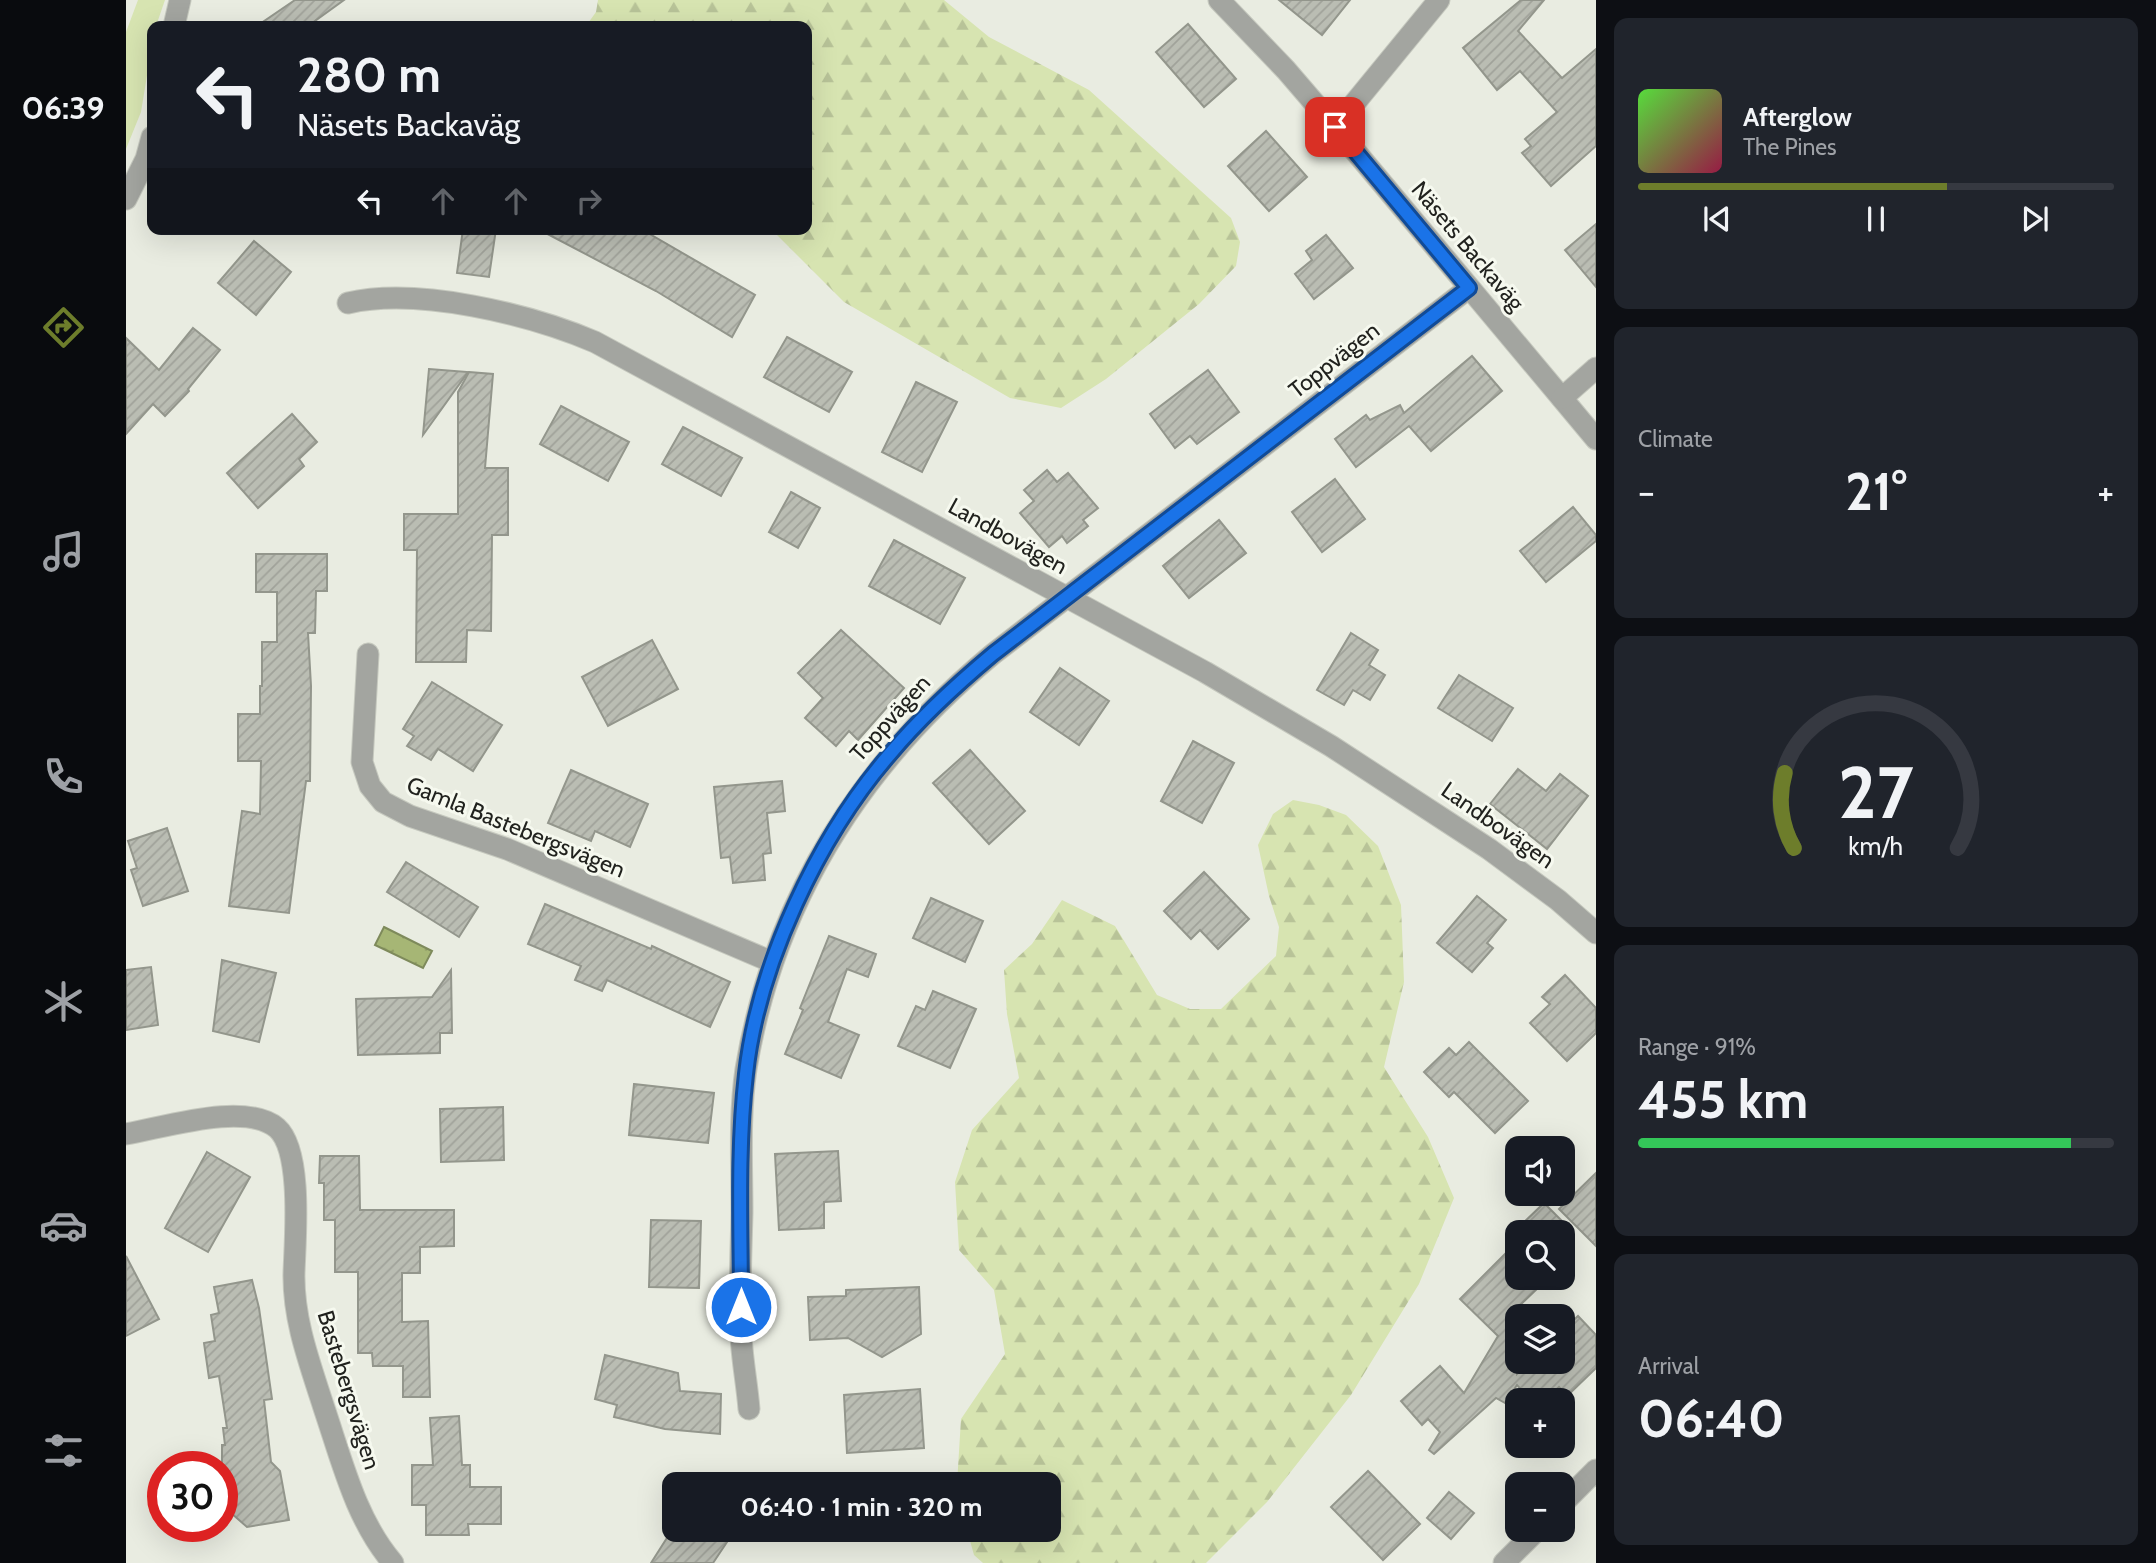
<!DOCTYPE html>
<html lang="en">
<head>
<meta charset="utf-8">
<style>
  body { margin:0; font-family:Cabin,sans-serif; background:#20242c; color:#f1f3f6; height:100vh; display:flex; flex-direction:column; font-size:26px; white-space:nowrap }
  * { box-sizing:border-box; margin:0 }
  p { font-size:23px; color:#9ea1a6 }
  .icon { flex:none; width:38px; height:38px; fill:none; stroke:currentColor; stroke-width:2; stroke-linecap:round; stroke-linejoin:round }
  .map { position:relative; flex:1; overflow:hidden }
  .drawer { display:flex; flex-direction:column; gap:18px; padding:18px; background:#0d0f14; width:560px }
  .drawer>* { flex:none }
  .banner { position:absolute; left:21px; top:21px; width:665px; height:214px; border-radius:14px; box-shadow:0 7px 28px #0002; background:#171b24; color:#f1f3f6; overflow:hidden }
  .fabs { position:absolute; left:1379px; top:1136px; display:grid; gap:14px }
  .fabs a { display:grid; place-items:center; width:70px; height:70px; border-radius:14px; background:#171b24; box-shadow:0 7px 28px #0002; font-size:35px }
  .speed { position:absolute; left:21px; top:1451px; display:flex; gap:14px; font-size:35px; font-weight:700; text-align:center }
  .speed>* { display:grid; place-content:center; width:91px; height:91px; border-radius:50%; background:#171b24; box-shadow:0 7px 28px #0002; line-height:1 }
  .speed .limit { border:10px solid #d22; background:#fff; color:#111 }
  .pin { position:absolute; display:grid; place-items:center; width:60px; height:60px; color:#fff; margin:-30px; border-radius:14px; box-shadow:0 4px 10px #0006 }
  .me { position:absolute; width:77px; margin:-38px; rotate:0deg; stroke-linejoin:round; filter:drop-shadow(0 0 5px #0008) }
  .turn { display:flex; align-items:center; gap:24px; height:147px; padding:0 35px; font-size:32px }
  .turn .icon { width:91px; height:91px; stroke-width:2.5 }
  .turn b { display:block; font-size:49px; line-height:60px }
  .lanes { display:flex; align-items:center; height:66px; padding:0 35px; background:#0003; justify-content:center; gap:35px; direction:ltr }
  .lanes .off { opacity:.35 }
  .big { font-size:52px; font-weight:700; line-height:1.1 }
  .drawer .card { flex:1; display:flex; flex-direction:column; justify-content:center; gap:10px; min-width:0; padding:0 24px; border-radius:14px; background:#20242c }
  .drawer .dial { align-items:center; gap:0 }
  .dial svg { height:182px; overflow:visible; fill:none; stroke:#363941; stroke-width:7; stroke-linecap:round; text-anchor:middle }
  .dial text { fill:#f1f3f6; stroke:none }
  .song { display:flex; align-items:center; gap:21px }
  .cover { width:84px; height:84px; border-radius:10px; background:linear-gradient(135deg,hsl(110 70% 55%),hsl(340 70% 35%)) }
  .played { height:7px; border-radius:4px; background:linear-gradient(90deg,#6d7d2b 65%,#363941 65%) }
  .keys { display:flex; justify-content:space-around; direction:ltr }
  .heat { display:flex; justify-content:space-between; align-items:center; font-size:38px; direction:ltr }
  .charge { height:10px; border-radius:5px; background:linear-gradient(90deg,#34c759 91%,#363941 0) }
  .trip { position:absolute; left:536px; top:1472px; width:399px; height:70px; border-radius:14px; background:#171b24; box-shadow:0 7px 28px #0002; font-weight:700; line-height:70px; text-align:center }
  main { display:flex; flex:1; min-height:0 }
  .menu { display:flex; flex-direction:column; width:126px; justify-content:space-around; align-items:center; background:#090b0e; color:#9ea1a6 }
  .menu .icon { width:49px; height:49px }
  .menu .active { color:#6d7d2b }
  .menu b { font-size:32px; color:#f1f3f6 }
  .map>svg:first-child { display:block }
  .grass { fill:#d7e4b1 }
  .forest { fill:url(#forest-firs) }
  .water { fill:url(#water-ripples); stroke:#7e8a5b; stroke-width:2 }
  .building { fill:url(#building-hatch); stroke:#93968c; stroke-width:2 }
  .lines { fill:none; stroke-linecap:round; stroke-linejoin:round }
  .minor-casing { stroke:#c5c8be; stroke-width:23 }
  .minor { stroke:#a3a5a0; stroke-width:21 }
  .route-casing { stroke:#114b97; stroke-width:18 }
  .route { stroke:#1a73e8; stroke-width:12 }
  .labels { text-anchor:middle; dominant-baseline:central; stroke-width:6; stroke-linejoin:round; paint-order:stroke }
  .street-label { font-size:23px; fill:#21221e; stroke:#f6f9ef }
</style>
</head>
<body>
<main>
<nav class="menu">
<b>06:39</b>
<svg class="icon active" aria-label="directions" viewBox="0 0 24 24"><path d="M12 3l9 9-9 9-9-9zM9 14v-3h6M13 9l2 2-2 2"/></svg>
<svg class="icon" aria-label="music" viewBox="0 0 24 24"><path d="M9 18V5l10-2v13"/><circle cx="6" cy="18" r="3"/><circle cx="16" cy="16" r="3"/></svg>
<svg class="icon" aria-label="phone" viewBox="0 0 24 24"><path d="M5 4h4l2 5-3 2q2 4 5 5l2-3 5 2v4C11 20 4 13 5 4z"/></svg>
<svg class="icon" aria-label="climate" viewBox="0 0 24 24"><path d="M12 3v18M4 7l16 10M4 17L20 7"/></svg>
<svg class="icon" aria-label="car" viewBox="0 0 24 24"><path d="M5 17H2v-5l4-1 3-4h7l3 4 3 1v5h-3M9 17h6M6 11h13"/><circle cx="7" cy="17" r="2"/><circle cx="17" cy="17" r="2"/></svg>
<svg class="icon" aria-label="filters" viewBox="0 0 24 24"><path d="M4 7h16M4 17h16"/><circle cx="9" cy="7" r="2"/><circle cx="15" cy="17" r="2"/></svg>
</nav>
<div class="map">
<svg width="1470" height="1563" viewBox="0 0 1470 1563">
  <defs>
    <pattern id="forest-firs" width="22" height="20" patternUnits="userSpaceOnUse" patternTransform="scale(1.75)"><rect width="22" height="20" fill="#d7e4b1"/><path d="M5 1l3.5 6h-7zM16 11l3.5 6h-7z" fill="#b8c398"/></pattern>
    <pattern id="water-ripples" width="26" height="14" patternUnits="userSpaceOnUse" patternTransform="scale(1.75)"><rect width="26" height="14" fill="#a6b675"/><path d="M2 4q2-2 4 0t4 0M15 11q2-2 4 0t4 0" fill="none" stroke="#87945f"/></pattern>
    <pattern id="building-hatch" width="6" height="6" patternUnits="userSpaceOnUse" patternTransform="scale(1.75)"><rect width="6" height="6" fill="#babdb3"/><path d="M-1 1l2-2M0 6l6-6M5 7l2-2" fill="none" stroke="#a0a29a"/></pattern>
  </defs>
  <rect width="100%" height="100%" fill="#e9ece1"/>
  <path class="grass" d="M 12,0 L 39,0 L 30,26 L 26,26 L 26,45 L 15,112 L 0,149 L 0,32 Z"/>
  <g class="forest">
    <path d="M 472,0 L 818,0 L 863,37 L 963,90 L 1105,218 L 1114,242 L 1110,266 L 1073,304 L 980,379 L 935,408 L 884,398 L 718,302 L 645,229 L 681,229 L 681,26 L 460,26 L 470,12 Z"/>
    <path d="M 1167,800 L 1193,805 L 1220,815 L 1252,846 L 1275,905 L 1278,982 L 1258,1067 L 1302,1137 L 1328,1198 L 1293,1284 L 1225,1395 L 1141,1502 L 1080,1563 L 857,1563 L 848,1555 L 841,1530 L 922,1530 L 922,1484 L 831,1484 L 835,1419 L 879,1354 L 868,1290 L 833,1250 L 829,1182 L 846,1130 L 893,1078 L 881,1014 L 878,970 L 906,944 L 936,900 L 989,926 L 1031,995 L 1064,1009 L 1095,1009 L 1150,956 L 1153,927 L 1143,896 L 1132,845 L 1147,814 Z"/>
  </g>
  <path class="water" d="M 258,927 L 306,951 L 297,968 L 249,945 Z"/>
  <g class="building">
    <path d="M 169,0 L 218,0 L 182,26 L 131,26 Z"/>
    <path d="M 1153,0 L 1224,0 L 1196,35 Z"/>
    <path d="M 1395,0 L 1418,0 L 1392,31 L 1436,78 L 1470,49 L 1470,146 L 1425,186 L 1396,153 L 1405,146 L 1399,139 L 1431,112 L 1394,71 L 1371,90 L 1337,48 Z"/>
    <path d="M 1062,24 L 1110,79 L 1078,107 L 1030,52 Z"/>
    <path d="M 1140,131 L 1181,177 L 1143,211 L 1102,166 Z"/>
    <path d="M 1470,224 L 1470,287 L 1439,250 Z"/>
    <path d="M 337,229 L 370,229 L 363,277 L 331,273 Z"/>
    <path d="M 412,229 L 515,229 L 629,295 L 606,337 L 530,291 Z"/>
    <path d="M 1200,235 L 1227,268 L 1188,299 L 1169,274 L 1186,260 L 1180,251 Z"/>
    <path d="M 128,241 L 165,272 L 130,315 L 92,283 Z"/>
    <path d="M 67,328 L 94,350 L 62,389 L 63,391 L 39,416 L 27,404 L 0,434 L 0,338 L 33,370 Z"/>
    <path d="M 661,337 L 726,372 L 703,412 L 638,377 Z"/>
    <path d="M 1346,356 L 1376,391 L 1305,451 L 1283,426 L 1230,467 L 1209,439 L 1240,415 L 1244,420 L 1274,405 L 1278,413 Z"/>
    <path d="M 303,369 L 342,372 L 297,435 Z"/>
    <path d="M 1082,370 L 1113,412 L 1071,444 L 1064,436 L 1049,448 L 1024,414 Z"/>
    <path d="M 343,372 L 367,374 L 359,468 L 382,468 L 382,535 L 366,535 L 365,631 L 341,630 L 340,662 L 290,662 L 291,550 L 278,550 L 278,514 L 332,514 L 332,392 Z"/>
    <path d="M 790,382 L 831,402 L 796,472 L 756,452 Z"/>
    <path d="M 435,406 L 503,442 L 482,481 L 414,444 Z"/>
    <path d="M 166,414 L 191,442 L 173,459 L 178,466 L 132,508 L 101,473 Z"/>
    <path d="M 557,427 L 616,458 L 595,496 L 536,464 Z"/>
    <path d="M 921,470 L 931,482 L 942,473 L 972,508 L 957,520 L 962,526 L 941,543 L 936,536 L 923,547 L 894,513 L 908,501 L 898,490 Z"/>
    <path d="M 1209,479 L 1239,519 L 1196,552 L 1166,512 Z"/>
    <path d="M 665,492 L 694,508 L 672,548 L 643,532 Z"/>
    <path d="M 1447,507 L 1470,535 L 1470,541 L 1420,582 L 1394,551 Z"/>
    <path d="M 1093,520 L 1120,553 L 1063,598 L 1037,566 Z"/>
    <path d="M 768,540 L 839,578 L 814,624 L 743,586 Z"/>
    <path d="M 130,554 L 201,554 L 201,591 L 190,591 L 189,633 L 182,633 L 185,686 L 184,781 L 180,781 L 163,913 L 103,906 L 116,811 L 134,814 L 135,761 L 112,761 L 112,714 L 134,714 L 134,686 L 136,686 L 136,642 L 151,642 L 151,592 L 130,592 Z"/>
    <path d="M 715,630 L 778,688 L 732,740 L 723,731 L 710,746 L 679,718 L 697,698 L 672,673 Z"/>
    <path d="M 1225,633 L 1252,650 L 1243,665 L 1259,675 L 1244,700 L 1227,690 L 1218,705 L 1191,690 Z"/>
    <path d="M 526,640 L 552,689 L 482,726 L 456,677 Z"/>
    <path d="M 934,668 L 983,701 L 953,745 L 904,712 Z"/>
    <path d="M 1333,675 L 1387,708 L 1366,741 L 1312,708 Z"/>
    <path d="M 306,682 L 376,725 L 347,771 L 312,749 L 305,760 L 281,746 L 288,736 L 277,729 Z"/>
    <path d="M 1067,741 L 1108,763 L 1076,823 L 1035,801 Z"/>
    <path d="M 844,750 L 899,811 L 863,844 L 807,783 Z"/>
    <path d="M 1392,769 L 1420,791 L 1434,774 L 1462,796 L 1421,849 L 1364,804 Z"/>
    <path d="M 445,770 L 522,804 L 504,847 L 469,831 L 465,841 L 422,823 Z"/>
    <path d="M 656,781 L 659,811 L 641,813 L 645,853 L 637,854 L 639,880 L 607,883 L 604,857 L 595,858 L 588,787 Z"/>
    <path d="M 41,828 L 62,891 L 17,906 L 5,870 L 11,868 L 2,841 Z"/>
    <path d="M 280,862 L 352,907 L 333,937 L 261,892 Z"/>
    <path d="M 1078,872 L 1123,919 L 1092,949 L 1074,930 L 1065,939 L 1038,911 Z"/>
    <path d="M 1351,896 L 1380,920 L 1361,943 L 1367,948 L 1346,972 L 1311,943 Z"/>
    <path d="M 805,898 L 857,921 L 839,962 L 787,938 Z"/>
    <path d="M 419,904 L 525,949 L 526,946 L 604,982 L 584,1027 L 481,980 L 476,991 L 449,980 L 455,966 L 402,944 Z"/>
    <path d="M 703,936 L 750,954 L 742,977 L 721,969 L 702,1022 L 733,1035 L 715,1078 L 659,1054 L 677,1010 L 674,1008 Z"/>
    <path d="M 96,960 L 150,973 L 133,1042 L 87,1031 Z"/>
    <path d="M 25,967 L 32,1025 L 0,1030 L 0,970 Z"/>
    <path d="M 325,970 L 326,1033 L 314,1033 L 314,1053 L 232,1055 L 230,999 L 306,997 Z"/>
    <path d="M 1439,975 L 1470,1008 L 1470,1033 L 1441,1061 L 1404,1023 L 1424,1004 L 1416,997 Z"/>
    <path d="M 807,991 L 850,1009 L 824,1068 L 772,1046 L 790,1006 L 799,1010 Z"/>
    <path d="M 1343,1042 L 1402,1101 L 1369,1133 L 1328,1092 L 1323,1097 L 1298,1072 L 1323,1048 L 1330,1055 Z"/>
    <path d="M 508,1084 L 588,1093 L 582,1143 L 503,1135 Z"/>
    <path d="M 377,1107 L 378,1160 L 315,1162 L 314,1109 Z"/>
    <path d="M 712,1151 L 715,1201 L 698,1202 L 698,1228 L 653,1230 L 649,1154 Z"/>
    <path d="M 81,1152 L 124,1177 L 82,1252 L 39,1228 Z"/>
    <path d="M 194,1156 L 233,1156 L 234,1210 L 328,1210 L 328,1246 L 294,1247 L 294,1273 L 276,1273 L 276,1322 L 302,1321 L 304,1397 L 277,1397 L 277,1366 L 247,1366 L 246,1353 L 232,1353 L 232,1272 L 209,1272 L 209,1220 L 198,1220 L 198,1183 L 193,1183 Z"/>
    <path d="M 1470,1173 L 1470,1246 L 1433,1209 Z"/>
    <path d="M 1418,1203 L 1443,1228 L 1437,1234 L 1394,1232 L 1391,1229 Z"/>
    <path d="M 525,1220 L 575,1221 L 573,1288 L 523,1287 Z"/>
    <path d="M 1391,1242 L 1391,1278 L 1407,1278 L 1415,1285 L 1391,1308 L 1391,1374 L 1404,1362 L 1437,1362 L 1437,1330 L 1452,1316 L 1470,1335 L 1470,1368 L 1441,1396 L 1433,1387 L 1419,1400 L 1405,1400 L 1391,1385 L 1379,1403 L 1370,1398 L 1308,1454 L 1303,1450 L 1314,1432 L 1302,1419 L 1296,1425 L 1275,1401 L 1314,1366 L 1338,1393 L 1372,1336 L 1334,1299 Z"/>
    <path d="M 0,1256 L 33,1319 L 0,1336 Z"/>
    <path d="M 126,1280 L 133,1308 L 146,1399 L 138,1400 L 145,1462 L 154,1471 L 163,1520 L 121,1527 L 96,1505 L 96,1445 L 99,1445 L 97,1428 L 101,1428 L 93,1376 L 83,1378 L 78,1343 L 89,1341 L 85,1315 L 93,1313 L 88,1287 Z"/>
    <path d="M 793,1287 L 795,1334 L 756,1357 L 722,1338 L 684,1340 L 682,1297 L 720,1296 L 720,1290 Z"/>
    <path d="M 479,1355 L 552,1373 L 554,1391 L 595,1394 L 594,1434 L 539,1429 L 488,1417 L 491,1405 L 469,1399 Z"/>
    <path d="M 794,1389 L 798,1448 L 721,1453 L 718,1395 Z"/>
    <path d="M 333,1416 L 336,1465 L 344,1465 L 344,1487 L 375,1487 L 375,1524 L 342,1524 L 343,1535 L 300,1535 L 300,1505 L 286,1505 L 286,1465 L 307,1465 L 304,1418 Z"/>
    <path d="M 1242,1471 L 1294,1524 L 1257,1560 L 1205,1507 Z"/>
    <path d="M 1323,1492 L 1348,1513 L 1325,1539 L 1301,1518 Z"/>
    <path d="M 546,1530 L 609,1530 L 587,1563 L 525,1563 Z"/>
  </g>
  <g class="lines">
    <defs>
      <g id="minor">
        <path d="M 1093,0 L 1160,70 L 1209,127 L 1470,439"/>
        <path d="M 48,26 L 54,0"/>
        <path d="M 1209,127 L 1313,0"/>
        <path d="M 0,199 L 20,159 L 26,137"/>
        <path d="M 222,303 C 292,287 403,314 469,342 L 1079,672 L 1205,746 L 1363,849 L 1432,900 L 1470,933"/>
        <path d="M 1436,398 L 1470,368"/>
        <path d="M 242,654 L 236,762 L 244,786 L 257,802 L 284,816 L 381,849 L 646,962"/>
        <path d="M 0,1134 C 37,1128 119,1101 151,1128 C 177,1151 169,1240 168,1273 C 167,1320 184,1364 198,1408 C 216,1461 230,1520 267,1563"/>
        <path d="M 623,1409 C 621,1384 616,1359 615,1335 C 613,1294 615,1253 616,1213 C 616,1165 613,1116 620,1069 C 648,900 736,763 867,654 L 1343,288"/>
        <path d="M 1437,1503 L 1470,1470"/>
        <path d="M 1378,1563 L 1411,1530"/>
      </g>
    </defs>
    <use href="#minor" class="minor-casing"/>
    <use href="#minor" class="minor"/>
  </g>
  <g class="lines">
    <defs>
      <path id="route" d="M 615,1307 C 615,1230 611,1151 620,1074 C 632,965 692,837 764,754 C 795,717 830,685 867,654 L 1343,288 L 1209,127"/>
    </defs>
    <use href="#route" class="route-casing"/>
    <use href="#route" class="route"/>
  </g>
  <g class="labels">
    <g class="street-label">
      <text transform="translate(1342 246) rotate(50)">Näsets Backaväg</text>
      <text transform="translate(1208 360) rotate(-38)">Toppvägen</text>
      <text transform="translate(882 536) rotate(29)">Landbovägen</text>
      <text transform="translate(764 718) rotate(-48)">Toppvägen</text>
      <text transform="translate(1372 825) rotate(35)">Landbovägen</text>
      <text transform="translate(390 827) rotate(22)">Gamla Bastebergsvägen</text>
      <text transform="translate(223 1390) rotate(73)">Bastebergsvägen</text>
    </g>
  </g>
</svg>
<div class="fabs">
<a><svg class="icon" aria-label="sound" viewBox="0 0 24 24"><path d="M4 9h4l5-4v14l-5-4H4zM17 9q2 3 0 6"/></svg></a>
<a><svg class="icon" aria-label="search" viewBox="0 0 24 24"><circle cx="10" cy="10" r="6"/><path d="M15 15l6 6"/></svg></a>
<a><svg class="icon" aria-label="layers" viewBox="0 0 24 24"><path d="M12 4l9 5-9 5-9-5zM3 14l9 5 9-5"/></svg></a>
<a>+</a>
<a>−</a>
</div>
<div class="speed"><div class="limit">30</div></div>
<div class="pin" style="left:1209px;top:127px;background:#d93025"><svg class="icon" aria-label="arrive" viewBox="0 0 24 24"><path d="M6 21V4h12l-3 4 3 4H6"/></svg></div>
<svg class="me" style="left:615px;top:1307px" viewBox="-20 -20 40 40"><circle r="17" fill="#1a73e8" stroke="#fff" stroke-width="3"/><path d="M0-11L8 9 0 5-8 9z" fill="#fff"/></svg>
<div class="trip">06:40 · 1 min · 320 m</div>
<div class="banner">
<div class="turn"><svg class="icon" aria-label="left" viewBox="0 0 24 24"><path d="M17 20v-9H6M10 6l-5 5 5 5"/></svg><div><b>280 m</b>Näsets Backaväg</div></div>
<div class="lanes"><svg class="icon" aria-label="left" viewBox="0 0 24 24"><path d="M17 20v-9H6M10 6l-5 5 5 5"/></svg><svg class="icon off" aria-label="ahead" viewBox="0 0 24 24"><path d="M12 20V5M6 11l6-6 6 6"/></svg><svg class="icon off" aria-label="ahead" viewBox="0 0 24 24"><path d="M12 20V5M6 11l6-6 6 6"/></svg><svg class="icon off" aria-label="right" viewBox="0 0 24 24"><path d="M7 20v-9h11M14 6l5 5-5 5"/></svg></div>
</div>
</div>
<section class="drawer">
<div class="card">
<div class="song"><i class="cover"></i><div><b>Afterglow</b><p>The Pines</p></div></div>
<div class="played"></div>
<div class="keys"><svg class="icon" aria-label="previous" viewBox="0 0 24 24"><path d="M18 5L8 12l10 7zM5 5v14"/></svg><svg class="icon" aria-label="pause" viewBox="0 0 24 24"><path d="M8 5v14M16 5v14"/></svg><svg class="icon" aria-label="next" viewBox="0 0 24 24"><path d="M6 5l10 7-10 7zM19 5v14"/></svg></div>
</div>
<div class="card"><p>Climate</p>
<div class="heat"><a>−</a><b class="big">21°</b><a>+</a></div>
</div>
<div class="card dial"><svg viewBox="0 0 100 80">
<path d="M14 69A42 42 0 1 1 86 69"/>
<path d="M14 69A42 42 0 0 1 10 36" stroke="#6d7d2b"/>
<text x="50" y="56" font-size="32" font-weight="700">27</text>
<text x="50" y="72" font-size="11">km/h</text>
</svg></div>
<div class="card"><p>Range · 91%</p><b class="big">455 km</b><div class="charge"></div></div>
<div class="card"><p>Arrival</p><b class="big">06:40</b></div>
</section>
</main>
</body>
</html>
